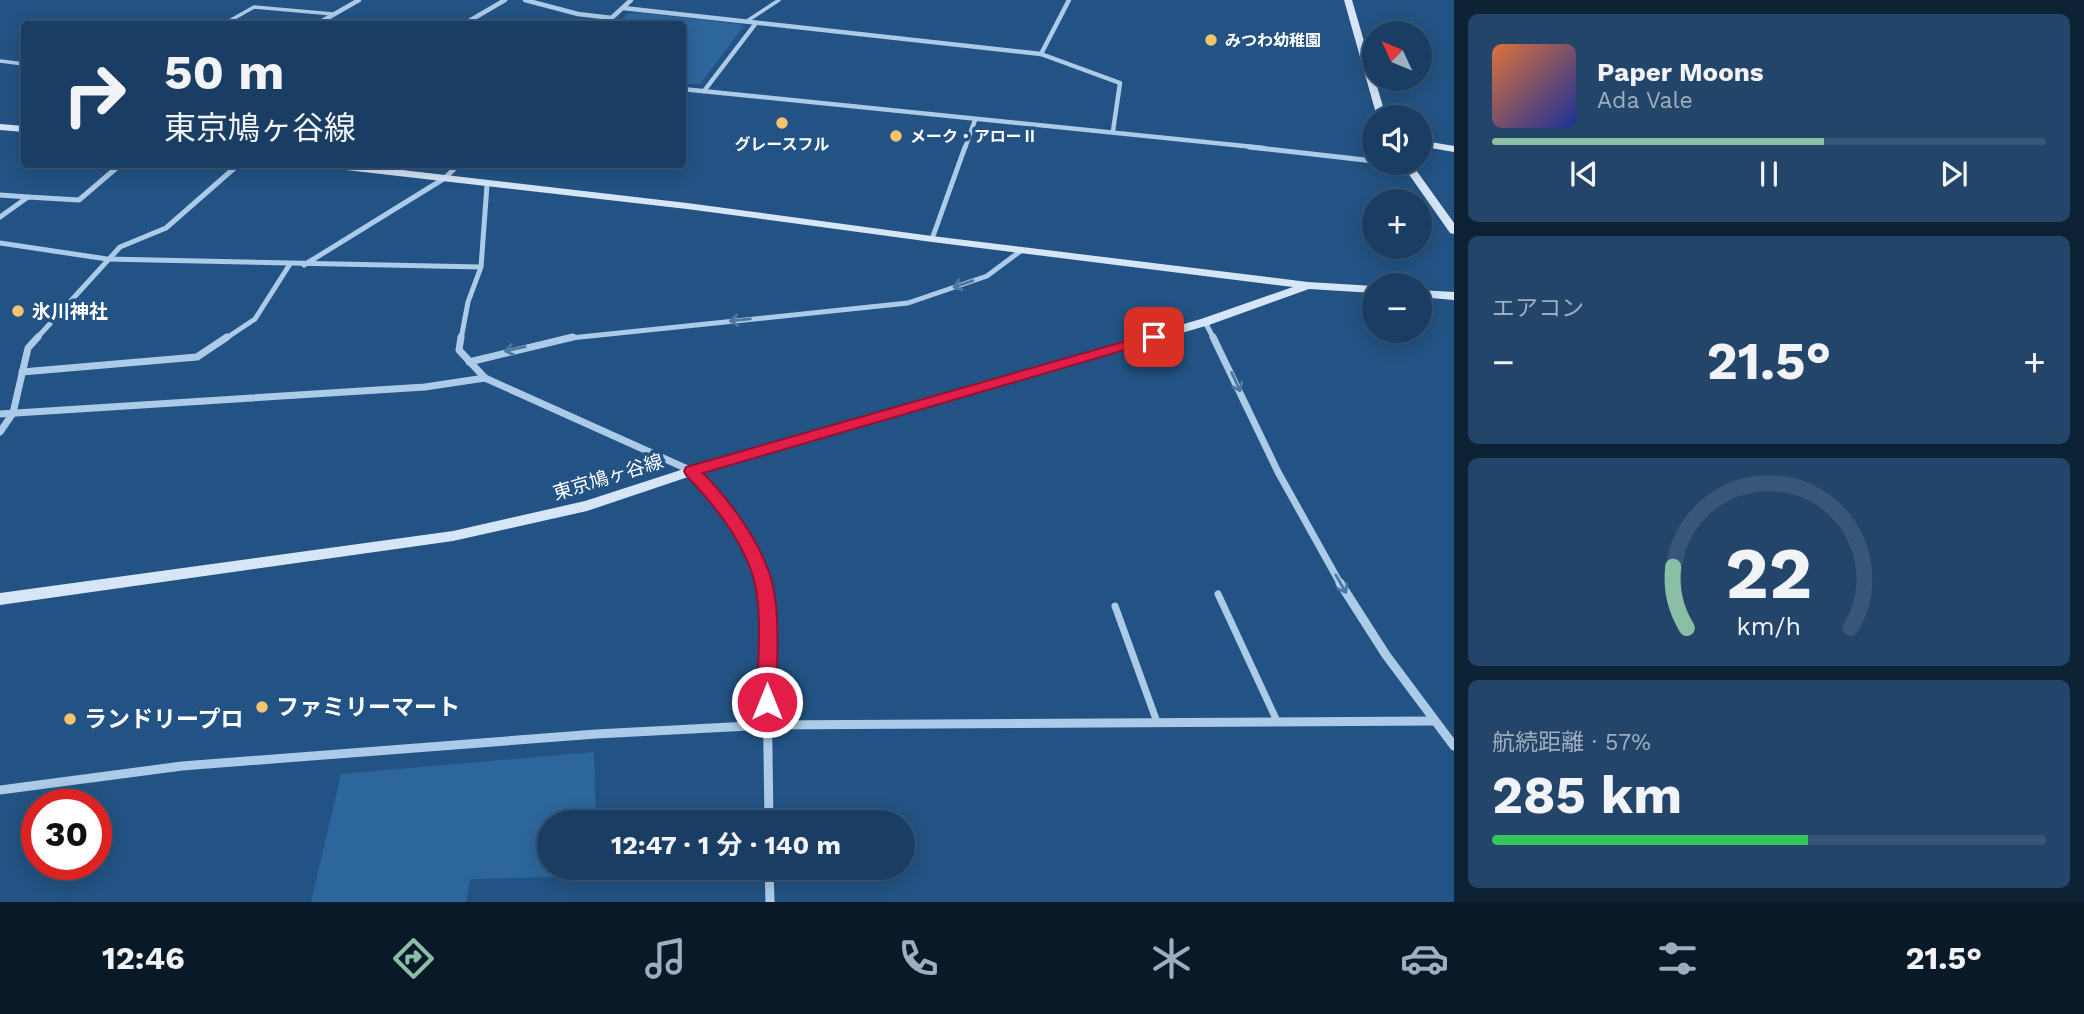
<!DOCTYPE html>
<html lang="ja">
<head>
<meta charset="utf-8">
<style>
  body { margin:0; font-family:"Work Sans","Noto Sans JP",sans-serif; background:#234569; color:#f1f3f6; height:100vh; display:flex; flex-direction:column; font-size:26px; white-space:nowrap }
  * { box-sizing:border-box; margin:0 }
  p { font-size:23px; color:#9faebe }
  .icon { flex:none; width:38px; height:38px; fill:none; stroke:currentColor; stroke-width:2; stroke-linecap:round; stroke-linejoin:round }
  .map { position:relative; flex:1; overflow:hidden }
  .details { display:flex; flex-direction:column; gap:14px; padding:14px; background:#0e2236; width:630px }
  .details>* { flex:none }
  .guide { position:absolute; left:21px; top:21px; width:665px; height:147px; border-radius:7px; box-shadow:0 4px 18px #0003,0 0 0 2px #385778; background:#1a3e63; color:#f1f3f6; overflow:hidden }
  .needle { width:46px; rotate:314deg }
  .tools { position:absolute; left:1362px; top:21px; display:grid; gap:14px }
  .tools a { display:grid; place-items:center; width:70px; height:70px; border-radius:50%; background:#1a3e63; box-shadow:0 4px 18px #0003,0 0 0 2px #385778; font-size:35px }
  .speed { position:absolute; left:21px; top:789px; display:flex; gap:14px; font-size:35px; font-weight:700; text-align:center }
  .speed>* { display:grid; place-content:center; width:91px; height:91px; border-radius:50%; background:#1a3e63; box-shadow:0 4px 18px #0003,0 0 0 2px #385778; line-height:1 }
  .speed .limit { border:10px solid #d22; background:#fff; color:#111 }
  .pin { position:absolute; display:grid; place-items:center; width:60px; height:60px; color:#fff; margin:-30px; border-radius:14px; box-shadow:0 4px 10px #0006 }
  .me { position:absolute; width:77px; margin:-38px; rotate:0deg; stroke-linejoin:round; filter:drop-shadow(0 0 5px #0008) }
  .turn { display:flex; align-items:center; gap:24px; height:147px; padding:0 28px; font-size:32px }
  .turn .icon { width:91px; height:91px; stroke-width:2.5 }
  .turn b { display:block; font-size:49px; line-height:60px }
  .big { font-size:52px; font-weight:700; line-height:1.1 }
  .details .widget { flex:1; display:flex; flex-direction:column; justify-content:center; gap:10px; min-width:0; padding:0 24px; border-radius:10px; background:#234569 }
  .details .dial { align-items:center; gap:0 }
  .dial svg { height:182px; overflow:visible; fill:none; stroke:#385778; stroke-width:7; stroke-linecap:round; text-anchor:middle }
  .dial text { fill:#f1f3f6; stroke:none }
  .song { display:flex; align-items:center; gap:21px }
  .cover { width:84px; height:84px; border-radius:10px; background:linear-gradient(135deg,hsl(20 70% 55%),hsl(230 70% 35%)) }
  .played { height:7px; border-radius:4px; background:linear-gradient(90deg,#8abfa5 60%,#385778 60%) }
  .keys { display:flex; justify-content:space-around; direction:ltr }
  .heat { display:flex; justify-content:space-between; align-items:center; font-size:38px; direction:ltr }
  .charge { height:10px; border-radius:5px; background:linear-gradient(90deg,#34c759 57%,#385778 0) }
  .trip { position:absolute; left:537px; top:810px; width:378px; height:70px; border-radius:35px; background:#1a3e63; box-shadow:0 4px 18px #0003,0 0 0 2px #385778; font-weight:700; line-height:70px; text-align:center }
  .dock { display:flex; height:112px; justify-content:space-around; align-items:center; background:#0a1928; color:#9faebe }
  .dock .icon { width:49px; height:49px }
  .dock .current { color:#8abfa5 }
  .dock b { font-size:32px; color:#f1f3f6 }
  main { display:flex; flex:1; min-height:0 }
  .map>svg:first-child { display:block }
  .green { fill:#2d669c }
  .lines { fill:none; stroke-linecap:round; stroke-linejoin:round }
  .lane-far1 { stroke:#accbe8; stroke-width:3.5 }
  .lane { stroke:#accbe8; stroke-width:7 }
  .street-far3 { stroke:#accbe8; stroke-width:4.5 }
  .street-far2 { stroke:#accbe8; stroke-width:5 }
  .street-far1 { stroke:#accbe8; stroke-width:7 }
  .street { stroke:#accbe8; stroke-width:9 }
  .secondary { fill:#d6e6f7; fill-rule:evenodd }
  .oneway { stroke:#4c77a2 }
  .route { fill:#e11d48; stroke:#92132f; stroke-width:2 }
  .poi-dot { fill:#f4c56e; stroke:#235384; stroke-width:2.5 }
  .labels { text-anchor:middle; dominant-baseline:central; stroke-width:7; stroke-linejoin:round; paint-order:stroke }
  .far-poi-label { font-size:16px; font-weight:bold; fill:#fff; stroke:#235384; text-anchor:start }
  .poi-label { font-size:19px; font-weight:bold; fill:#fff; stroke:#235384; text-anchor:start }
  .street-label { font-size:19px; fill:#fff; stroke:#235384 }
  .near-poi-label { font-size:23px; font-weight:bold; fill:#fff; stroke:#235384; text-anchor:start }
</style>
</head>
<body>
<main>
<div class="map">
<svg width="1454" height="902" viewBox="0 0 1454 902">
  <rect width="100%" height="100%" fill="#235384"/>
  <g class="green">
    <path d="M 639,13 L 740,24 L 744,26 L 700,84 L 683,84 L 682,24 L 618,24 L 628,14 Z"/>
    <path d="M 594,752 L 596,822 L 550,822 L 550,868 L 596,868 L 596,876 L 470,879 L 466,902 L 311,902 L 341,774 Z"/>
  </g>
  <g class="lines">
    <g class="lane-far1">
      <path d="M 747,21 L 779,0"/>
      <path d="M 224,24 L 254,7 L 333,14"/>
      <path d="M 0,61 L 24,64"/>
    </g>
    <g class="lane">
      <path d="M 1218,594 L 1277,721"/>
      <path d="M 1115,606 L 1157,722"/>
    </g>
    <g class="street-far3">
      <path d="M 525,0 L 578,14 L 612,18"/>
      <path d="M 623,8 L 1041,54 L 1120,83 L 1113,131"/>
      <path d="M 317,24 L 359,0"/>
      <path d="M 464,24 L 505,0"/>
      <path d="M 605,24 L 631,0"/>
      <path d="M 1041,54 L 1069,0"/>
      <path d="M 682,89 L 1264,148"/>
      <path d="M 704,91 L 756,23"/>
      <path d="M 965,148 L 975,120"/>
    </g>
    <g class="street-far2">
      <path d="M 1249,147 L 1374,161"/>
      <path d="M 1387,163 L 1408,165"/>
      <path d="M 0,195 L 28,197"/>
      <path d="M 0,217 L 28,197 L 79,200 L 121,164"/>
      <path d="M 932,239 L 965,147"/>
      <path d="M 0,243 L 107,259 L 481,267"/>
      <path d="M 304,265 L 445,178 L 459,164"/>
      <path d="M 1205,322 L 1214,339"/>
      <path d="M 36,339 L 120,247 L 166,228 L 239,164"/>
      <path d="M 225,339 L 255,319 L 290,264"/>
      <path d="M 461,339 L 468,302 L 481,267 L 487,185"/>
      <path d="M 561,339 L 908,303 L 987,276 L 1022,250"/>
    </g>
    <g class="street-far1">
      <path d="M 461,337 L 459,350 L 485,378 L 692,471 L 728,509 L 761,573 L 763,585"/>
      <path d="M 1213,337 L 1278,472 L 1341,585"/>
      <path d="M 469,362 L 573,337"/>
      <path d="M 22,372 L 197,357 L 227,337"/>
      <path d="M 0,414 L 425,387 L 485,378"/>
      <path d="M 0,432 L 13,413 L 28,348 L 38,337"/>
    </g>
    <g class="street">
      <path d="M 762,583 L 766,611 L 769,822"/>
      <path d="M 1340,583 L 1386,655 L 1454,746"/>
      <path d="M 0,790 L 182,766 L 596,734 L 767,725 L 1433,721"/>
      <path d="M 769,868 L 770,902"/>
    </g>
    <g class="secondary">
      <path d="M 1344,0 L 1352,0 L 1386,117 L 1377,117 Z"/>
      <path d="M 0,124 L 24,126 L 24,132 L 0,130 Z"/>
      <path d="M 1419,140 L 1454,146 L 1454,152 L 1419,146 Z"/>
      <path d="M 1401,163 L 1411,163 L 1454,223 L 1454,234 L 1450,233 Z"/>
      <path d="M 315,164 L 350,164 L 687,203 L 932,236 L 1308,282 L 1374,286 L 1374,293 L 1309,289 L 1209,325 L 697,474 L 587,511 L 453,541 L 0,605 L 0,593 L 453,531 L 585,501 L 687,468 L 1201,319 L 1293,287 L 932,242 L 687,209 L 320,167 Z"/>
      <path d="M 1419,290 L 1454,292 L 1454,300 L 1419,297 Z"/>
    </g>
  </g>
  <defs><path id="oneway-shaft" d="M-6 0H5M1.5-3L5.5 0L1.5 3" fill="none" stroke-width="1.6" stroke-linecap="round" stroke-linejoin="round" transform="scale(1.75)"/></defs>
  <g class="oneway">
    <use href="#oneway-shaft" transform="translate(963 284) rotate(161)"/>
    <use href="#oneway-shaft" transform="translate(740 320) rotate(174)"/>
    <use href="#oneway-shaft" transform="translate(515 349) rotate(167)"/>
    <use href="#oneway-shaft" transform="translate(1236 382) rotate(65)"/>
    <use href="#oneway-shaft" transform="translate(1341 584) rotate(60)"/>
  </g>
  <path class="route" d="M 1154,333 L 1161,337 L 1159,340 L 703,473 C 731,502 755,534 769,572 C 782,607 776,664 777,702 L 774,708 L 767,710 L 760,708 L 757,702 C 757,664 764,609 752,573 C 739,535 713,504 686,475 L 684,471 L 686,467 Z"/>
  <g class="poi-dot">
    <circle cx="1211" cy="40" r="7"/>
    <circle cx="782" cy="123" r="7"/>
    <circle cx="896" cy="136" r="7"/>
    <circle cx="18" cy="311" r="7"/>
    <circle cx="262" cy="707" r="7"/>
    <circle cx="70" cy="719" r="7"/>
  </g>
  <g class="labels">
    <g class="far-poi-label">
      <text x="1225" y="40">みつわ幼稚園</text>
      <text x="910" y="136">メーク・アローⅡ</text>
      <text x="782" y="144" text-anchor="middle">グレースフル</text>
    </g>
    <g class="poi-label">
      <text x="32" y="311">氷川神社</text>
    </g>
    <g class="street-label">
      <text transform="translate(608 477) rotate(-17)">東京鳩ヶ谷線</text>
    </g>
    <g class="near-poi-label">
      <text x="276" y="707">ファミリーマート</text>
      <text x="84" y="719">ランドリープロ</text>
    </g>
  </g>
</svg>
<div class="tools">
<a><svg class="needle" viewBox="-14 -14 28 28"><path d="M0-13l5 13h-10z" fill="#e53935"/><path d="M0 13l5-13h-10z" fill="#9faebe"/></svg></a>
<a><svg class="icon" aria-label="sound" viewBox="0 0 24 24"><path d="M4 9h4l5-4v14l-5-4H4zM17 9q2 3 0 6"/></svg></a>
<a>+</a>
<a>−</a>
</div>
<div class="speed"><div class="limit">30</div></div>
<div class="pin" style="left:1154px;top:337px;background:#d93025"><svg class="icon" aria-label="arrive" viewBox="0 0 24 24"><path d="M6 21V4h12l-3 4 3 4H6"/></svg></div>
<svg class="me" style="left:767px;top:702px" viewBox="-20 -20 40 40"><circle r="17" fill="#e11d48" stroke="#fff" stroke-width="3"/><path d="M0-11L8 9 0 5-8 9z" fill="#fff"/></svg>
<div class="trip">12:47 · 1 分 · 140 m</div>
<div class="guide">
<div class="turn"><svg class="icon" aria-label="right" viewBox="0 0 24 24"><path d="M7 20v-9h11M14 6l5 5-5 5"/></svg><div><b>50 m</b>東京鳩ヶ谷線</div></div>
</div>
</div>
<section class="details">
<div class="widget">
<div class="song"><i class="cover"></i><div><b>Paper Moons</b><p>Ada Vale</p></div></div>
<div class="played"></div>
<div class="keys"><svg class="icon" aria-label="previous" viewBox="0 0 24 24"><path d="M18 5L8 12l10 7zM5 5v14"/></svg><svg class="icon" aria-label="pause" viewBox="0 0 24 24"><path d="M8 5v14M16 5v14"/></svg><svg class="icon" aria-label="next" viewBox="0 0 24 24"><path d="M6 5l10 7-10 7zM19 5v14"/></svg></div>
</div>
<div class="widget"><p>エアコン</p>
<div class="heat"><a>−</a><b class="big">21.5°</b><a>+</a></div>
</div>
<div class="widget dial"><svg viewBox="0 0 100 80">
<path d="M14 69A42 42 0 1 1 86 69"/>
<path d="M14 69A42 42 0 0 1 8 42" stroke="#8abfa5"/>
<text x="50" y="56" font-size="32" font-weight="700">22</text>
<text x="50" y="72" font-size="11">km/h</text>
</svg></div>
<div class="widget"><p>航続距離 · 57%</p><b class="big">285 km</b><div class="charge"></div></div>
</section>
</main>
<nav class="dock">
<b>12:46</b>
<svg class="icon current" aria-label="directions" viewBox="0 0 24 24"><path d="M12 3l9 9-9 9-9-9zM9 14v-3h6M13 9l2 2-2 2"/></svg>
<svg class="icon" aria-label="music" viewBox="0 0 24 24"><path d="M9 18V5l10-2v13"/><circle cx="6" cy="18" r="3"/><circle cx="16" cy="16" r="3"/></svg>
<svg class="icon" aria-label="phone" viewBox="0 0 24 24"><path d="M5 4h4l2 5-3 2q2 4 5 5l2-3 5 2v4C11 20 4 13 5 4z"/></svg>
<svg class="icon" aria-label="climate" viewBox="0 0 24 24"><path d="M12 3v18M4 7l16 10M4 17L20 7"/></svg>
<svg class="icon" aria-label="car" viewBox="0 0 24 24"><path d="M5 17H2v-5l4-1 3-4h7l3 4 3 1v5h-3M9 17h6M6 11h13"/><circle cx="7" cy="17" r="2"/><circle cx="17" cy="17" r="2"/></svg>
<svg class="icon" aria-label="filters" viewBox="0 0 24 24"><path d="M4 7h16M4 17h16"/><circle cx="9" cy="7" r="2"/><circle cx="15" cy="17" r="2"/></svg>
<b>21.5°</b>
</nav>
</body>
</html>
